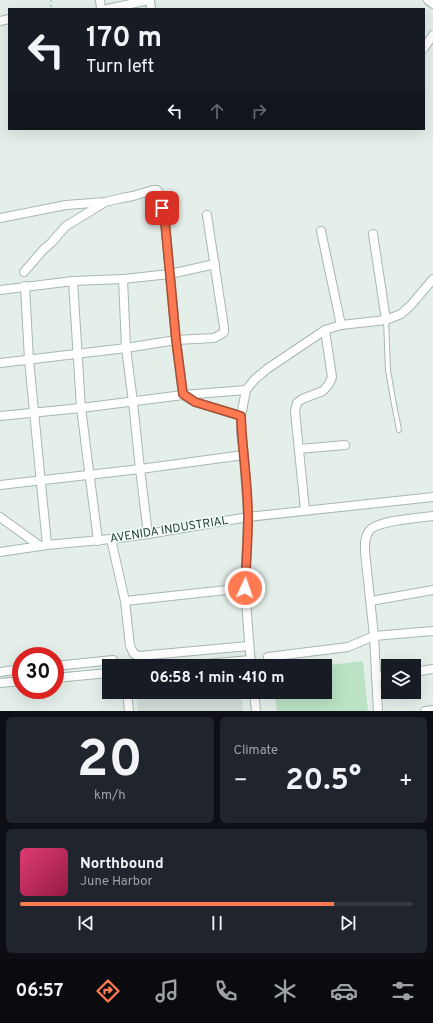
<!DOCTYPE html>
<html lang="en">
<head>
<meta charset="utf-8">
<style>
  body { margin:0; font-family:Overpass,sans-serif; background:#20242c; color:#f1f3f6; height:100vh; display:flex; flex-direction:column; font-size:15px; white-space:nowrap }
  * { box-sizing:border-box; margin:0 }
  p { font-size:13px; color:#9ea1a6 }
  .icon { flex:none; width:22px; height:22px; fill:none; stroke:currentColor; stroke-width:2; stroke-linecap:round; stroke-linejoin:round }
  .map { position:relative; height:711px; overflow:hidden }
  .side { display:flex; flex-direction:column; gap:6px; padding:6px; background:#0d0f14; flex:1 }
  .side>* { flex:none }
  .banner { position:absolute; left:8px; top:8px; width:417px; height:122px; border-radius:0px; box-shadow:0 4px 16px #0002; background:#171b24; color:#f1f3f6; overflow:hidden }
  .buttons { position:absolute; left:381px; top:659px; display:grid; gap:8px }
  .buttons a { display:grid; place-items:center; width:40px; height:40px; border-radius:0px; background:#171b24; box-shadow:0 4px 16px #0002; font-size:20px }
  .speed { position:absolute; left:12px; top:647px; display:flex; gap:8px; font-size:20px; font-weight:700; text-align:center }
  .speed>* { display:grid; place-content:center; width:52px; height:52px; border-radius:50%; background:#171b24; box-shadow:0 4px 16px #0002; line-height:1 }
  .speed .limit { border:6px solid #d22; background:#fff; color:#111 }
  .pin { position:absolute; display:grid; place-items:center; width:34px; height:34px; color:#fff; margin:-17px; border-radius:8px; box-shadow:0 2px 6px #0006 }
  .me { position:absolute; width:44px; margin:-22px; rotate:3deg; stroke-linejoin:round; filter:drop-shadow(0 0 3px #0008) }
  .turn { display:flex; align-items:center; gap:14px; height:84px; padding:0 12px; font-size:18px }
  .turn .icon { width:52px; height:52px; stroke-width:2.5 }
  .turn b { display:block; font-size:28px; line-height:34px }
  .lanes { display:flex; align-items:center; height:38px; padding:0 12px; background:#0003; justify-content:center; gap:20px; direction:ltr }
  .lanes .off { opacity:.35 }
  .big { font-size:30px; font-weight:700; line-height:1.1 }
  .side .widget { flex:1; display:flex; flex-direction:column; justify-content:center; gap:6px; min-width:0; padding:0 14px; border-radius:6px; background:#20242c }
  .side .dial { align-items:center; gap:0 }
  .dial b { font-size:52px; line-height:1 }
  .song { display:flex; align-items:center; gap:12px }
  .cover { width:48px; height:48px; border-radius:6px; background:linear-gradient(135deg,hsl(340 70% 55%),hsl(340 70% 35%)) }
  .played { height:4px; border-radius:2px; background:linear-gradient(90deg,#ff7a52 80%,#363941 80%) }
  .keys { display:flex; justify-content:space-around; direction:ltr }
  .heat { display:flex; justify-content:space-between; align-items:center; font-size:22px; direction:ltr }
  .side .tiles { flex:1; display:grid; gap:6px; grid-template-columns:1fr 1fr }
  .widget:last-child { grid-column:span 2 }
  .trip { position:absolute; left:102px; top:659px; width:230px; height:40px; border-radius:0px; background:#171b24; box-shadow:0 4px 16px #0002; font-weight:700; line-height:40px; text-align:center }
  .menu { display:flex; height:64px; justify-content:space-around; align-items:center; background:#090b0e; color:#9ea1a6 }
  .menu .icon { width:28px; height:28px }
  .menu .selected { color:#ff7a52 }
  .menu b { font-size:18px; color:#f1f3f6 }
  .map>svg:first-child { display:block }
  .built { fill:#d2dfd9 }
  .green { fill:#bbe2c5 }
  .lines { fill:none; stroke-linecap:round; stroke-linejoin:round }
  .lane-casing { stroke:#a6b8b1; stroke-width:6 }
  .street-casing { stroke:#a6b8b1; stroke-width:10 }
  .path { stroke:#81b6a4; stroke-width:1; stroke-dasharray:2 3; stroke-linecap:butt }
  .lane { stroke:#fff; stroke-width:4 }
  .street { stroke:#fff; stroke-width:8 }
  .route-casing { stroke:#a64f35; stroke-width:10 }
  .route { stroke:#ff7a52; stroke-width:7 }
  .labels { text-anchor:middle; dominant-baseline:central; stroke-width:3; stroke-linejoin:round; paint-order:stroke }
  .street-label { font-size:12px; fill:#214339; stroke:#f5fbf8 }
</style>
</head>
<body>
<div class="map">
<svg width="433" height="711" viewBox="0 0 433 711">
  <rect width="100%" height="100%" fill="#e4efea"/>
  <path class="built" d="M 136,692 L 241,692 L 243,711 L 138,711 Z"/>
  <path class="green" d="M 363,661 L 368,711 L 277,711 L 274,692 L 325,692 L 325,666 L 321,666 Z"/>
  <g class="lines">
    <defs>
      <path id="lane" d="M 386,320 L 388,370 L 393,399 L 399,430"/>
      <g id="street">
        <path d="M 100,0 L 101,9"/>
        <path d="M 150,0 L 151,9"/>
        <path d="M 428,0 L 433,4"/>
        <path d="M 107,9 L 149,0"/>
        <path d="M 0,21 L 9,19"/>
        <path d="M 424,48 L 433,35"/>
        <path d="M 0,218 L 66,205 L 105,202 L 122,198 L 133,196 L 153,190 L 157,190 L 159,193 L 165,222 L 170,274 L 176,340 L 183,395 L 195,402 L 241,416"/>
        <path d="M 321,231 L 341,325"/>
        <path d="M 373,234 L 386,320"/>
        <path d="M 24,272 L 43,250 L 51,243 L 66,226 L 102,204"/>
        <path d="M 123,279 L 126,348 L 133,402 L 140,469 L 148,534"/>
        <path d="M 73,281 L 81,408 L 98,541"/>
        <path d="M 25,286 L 29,360 L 47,545"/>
        <path d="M 0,290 L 73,281 L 123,279 L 170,274 L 215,264"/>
        <path d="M 0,363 L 126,348 L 176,340 L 214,338 L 220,335 L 224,332 L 224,327 L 207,215"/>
        <path d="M 0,416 L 81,408 L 183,395 L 246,390"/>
        <path d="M 299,449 L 345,445"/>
        <path d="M 0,485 L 140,469 L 244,455"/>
        <path d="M 305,510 L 295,411 L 297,403 L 302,399 L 323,391 L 329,384 L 332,377 L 325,330"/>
        <path d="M 0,517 L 40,546"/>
        <path d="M 111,539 L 125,601 L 130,646 L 134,654 L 139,656 L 248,646"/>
        <path d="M 0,552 L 47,545 L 111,539 L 148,534 L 248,517 L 433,497"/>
        <path d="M 125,601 L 245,588"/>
        <path d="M 371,601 L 433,590"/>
        <path d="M 268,657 L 348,647 L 374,636 L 433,631"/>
        <path d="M 55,666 L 113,660"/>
        <path d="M 184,666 L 250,660"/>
        <path d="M 251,666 L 245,588 L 248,517 L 244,455 L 241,432 L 241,416 L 246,390 L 255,379 L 267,369 L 325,330 L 341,325 L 386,320 L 401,314 L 411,305 L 433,279"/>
        <path d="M 0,672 L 21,669"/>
        <path d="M 414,672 L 433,669"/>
        <path d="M 376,677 L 388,675"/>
        <path d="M 55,678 L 109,673"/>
        <path d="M 0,683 L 21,681"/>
        <path d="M 127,692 L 129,711"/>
        <path d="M 254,692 L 256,711"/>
        <path d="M 378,711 L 374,636 L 365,552 C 365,545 364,538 369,531 C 377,520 419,518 433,516"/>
        <path d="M 425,711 L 433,710"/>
      </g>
    </defs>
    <use href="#lane" class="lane-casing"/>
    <use href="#street" class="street-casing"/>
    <path class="path" d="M 51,0 L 51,9"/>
    <use href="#lane" class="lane"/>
    <use href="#street" class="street"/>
  </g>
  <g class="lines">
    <defs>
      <path id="route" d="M 162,208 L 165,222 L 176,340 L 183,394 L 195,402 L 241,416 C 242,450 248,483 248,517 C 248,541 246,564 245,588"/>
    </defs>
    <use href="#route" class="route-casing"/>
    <use href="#route" class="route"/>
  </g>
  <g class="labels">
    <g class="street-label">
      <text transform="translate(169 530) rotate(-9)">AVENIDA INDUSTRIAL</text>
    </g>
  </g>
</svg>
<div class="buttons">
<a><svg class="icon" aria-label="layers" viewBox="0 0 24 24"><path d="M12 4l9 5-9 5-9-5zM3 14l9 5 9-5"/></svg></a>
</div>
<div class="speed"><div class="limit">30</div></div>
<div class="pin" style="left:162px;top:208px;background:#d93025"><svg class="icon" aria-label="arrive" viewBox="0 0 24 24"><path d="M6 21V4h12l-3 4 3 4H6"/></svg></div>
<svg class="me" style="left:245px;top:588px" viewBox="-20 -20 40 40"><circle r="17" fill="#ff7a52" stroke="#fff" stroke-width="3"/><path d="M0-11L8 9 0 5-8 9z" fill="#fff"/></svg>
<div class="trip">06:58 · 1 min · 410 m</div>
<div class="banner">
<div class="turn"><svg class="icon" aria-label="left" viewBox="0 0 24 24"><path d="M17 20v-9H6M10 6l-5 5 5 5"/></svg><div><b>170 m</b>Turn left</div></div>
<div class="lanes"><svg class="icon" aria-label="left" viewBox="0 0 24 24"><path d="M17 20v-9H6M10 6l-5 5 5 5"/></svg><svg class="icon off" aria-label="ahead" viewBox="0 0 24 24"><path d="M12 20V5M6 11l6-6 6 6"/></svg><svg class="icon off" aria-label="right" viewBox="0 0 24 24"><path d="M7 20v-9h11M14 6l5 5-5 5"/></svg></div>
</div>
</div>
<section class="side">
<div class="tiles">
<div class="widget dial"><b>20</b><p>km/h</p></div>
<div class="widget"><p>Climate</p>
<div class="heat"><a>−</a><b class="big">20.5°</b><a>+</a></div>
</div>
<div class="widget">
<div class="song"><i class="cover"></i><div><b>Northbound</b><p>June Harbor</p></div></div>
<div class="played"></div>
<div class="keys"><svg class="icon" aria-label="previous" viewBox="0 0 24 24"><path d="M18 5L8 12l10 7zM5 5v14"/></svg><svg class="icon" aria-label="pause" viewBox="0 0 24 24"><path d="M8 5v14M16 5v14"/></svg><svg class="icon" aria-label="next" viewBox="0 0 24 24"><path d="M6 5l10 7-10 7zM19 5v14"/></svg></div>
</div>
</div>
</section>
<nav class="menu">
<b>06:57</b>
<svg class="icon selected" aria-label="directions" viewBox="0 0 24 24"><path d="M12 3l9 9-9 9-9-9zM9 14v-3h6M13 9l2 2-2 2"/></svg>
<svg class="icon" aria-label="music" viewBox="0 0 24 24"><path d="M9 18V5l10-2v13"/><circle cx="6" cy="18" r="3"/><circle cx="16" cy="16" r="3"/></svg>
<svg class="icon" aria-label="phone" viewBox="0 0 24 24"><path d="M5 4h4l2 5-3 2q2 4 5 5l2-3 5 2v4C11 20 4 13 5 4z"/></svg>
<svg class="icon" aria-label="climate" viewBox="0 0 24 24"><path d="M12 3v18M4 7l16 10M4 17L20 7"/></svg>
<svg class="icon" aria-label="car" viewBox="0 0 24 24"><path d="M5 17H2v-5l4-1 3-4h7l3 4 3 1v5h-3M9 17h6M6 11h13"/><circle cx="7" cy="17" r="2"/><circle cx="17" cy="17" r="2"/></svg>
<svg class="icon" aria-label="filters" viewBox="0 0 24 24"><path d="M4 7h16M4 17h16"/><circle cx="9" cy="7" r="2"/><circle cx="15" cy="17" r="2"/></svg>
</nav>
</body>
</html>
